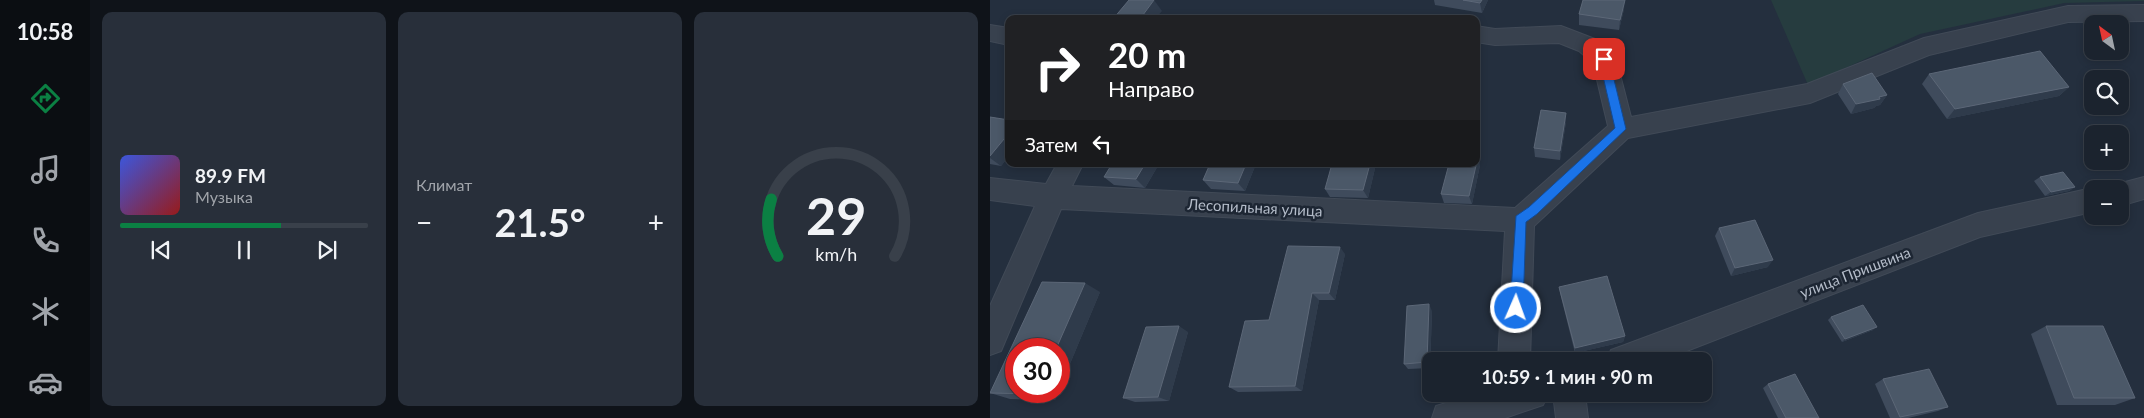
<!DOCTYPE html>
<html lang="ru">
<head>
<meta charset="utf-8">
<style>
  body { margin:0; font-family:Lato,sans-serif; background:#282f3a; color:#f1f3f6; height:100vh; display:flex; flex-direction:column; font-size:19px; white-space:nowrap }
  * { box-sizing:border-box; margin:0 }
  p { font-size:16px; color:#a0a4aa }
  .icon { flex:none; width:28px; height:28px; fill:none; stroke:currentColor; stroke-width:2; stroke-linecap:round; stroke-linejoin:round }
  .map { position:relative; flex:1; overflow:hidden }
  .drawer { display:flex; flex-direction:column; gap:12px; padding:12px; background:#0f1319; width:900px }
  .drawer>* { flex:none }
  .banner { position:absolute; left:15px; top:15px; width:475px; height:152px; border-radius:10px; box-shadow:0 2px 8px #0003,0 0 0 1px #39404a; background:#202124; color:#fff; overflow:hidden }
  .needle { width:32px; rotate:327deg }
  .fabs { position:absolute; left:1094px; top:15px; display:grid; gap:10px }
  .fabs a { display:grid; place-items:center; width:45px; height:45px; border-radius:10px; background:#1b232e; box-shadow:0 2px 8px #0003,0 0 0 1px #39404a; font-size:25px }
  .speed { position:absolute; left:15px; top:338px; display:flex; gap:10px; font-size:25px; font-weight:700; text-align:center }
  .speed>* { display:grid; place-content:center; width:65px; height:65px; border-radius:50%; background:#1b232e; box-shadow:0 2px 8px #0003,0 0 0 1px #39404a; line-height:1 }
  .speed .limit { border:8px solid #d22; background:#fff; color:#111 }
  .pin { position:absolute; display:grid; place-items:center; width:42px; height:42px; color:#fff; margin:-21px; border-radius:10px; box-shadow:0 2px 8px #0006 }
  .me { position:absolute; width:55px; margin:-28px; rotate:2deg; stroke-linejoin:round; filter:drop-shadow(0 0 4px #0008) }
  .turn { display:flex; align-items:center; gap:18px; height:105px; padding:0 20px; font-size:22px }
  .turn .icon { width:65px; height:65px; stroke-width:2.5 }
  .turn b { display:block; font-size:35px; line-height:42px }
  .then { display:flex; align-items:center; height:48px; padding:0 20px; background:#0003; gap:10px; font-size:19px }
  .big { font-size:38px; font-weight:700; line-height:1.1 }
  .drawer .widget { flex:1; display:flex; flex-direction:column; justify-content:center; gap:8px; min-width:0; padding:0 18px; border-radius:10px; background:#282f3a }
  .drawer .dial { align-items:center; gap:0 }
  .dial svg { height:130px; overflow:visible; fill:none; stroke:#39404a; stroke-width:7; stroke-linecap:round; text-anchor:middle }
  .dial text { fill:#f1f3f6; stroke:none }
  .song { display:flex; align-items:center; gap:15px }
  .cover { width:60px; height:60px; border-radius:8px; background:linear-gradient(135deg,hsl(230 70% 55%),hsl(0 70% 35%)) }
  .played { height:5px; border-radius:2px; background:linear-gradient(90deg,#0b8043 65%,#39404a 65%) }
  .keys { display:flex; justify-content:space-around; direction:ltr }
  .heat { display:flex; justify-content:space-between; align-items:center; font-size:28px; direction:ltr }
  .drawer .tiles { flex:1; display:grid; gap:12px; grid-template-columns:repeat(3,1fr) }
  .trip { position:absolute; left:432px; top:352px; width:290px; height:50px; border-radius:10px; background:#1b232e; box-shadow:0 2px 8px #0003,0 0 0 1px #39404a; font-weight:700; line-height:50px; text-align:center }
  main { display:flex; flex:1; min-height:0 }
  .menu { display:flex; flex-direction:column; width:90px; justify-content:space-around; align-items:center; background:#0b0e12; color:#a0a4aa }
  .menu .icon { width:35px; height:35px }
  .menu .current { color:#0b8043 }
  .menu b { font-size:22px; color:#f1f3f6 }
  .map>svg:first-child { display:block }
  .green { fill:#263c3f }
  .lines { fill:none; stroke-linecap:round; stroke-linejoin:round }
  .minor-casing { stroke:#414a57; stroke-width:2 }
  .minor { fill:#38414e; fill-rule:evenodd }
  .wall { fill:#3f4b5c }
  .shaded-wall { fill:#2f3b4b }
  .building { fill:#4b5868; stroke:#5c6777 }
  .route { fill:#1a73e8; stroke:#114b97 }
  .labels { text-anchor:middle; dominant-baseline:central; stroke-width:5; stroke-linejoin:round; paint-order:stroke }
  .street-label { font-size:15px; fill:#b4bcc9; stroke:#1d2633 }
</style>
</head>
<body>
<main>
<nav class="menu">
<b>10:58</b>
<svg class="icon current" aria-label="directions" viewBox="0 0 24 24"><path d="M12 3l9 9-9 9-9-9zM9 14v-3h6M13 9l2 2-2 2"/></svg>
<svg class="icon" aria-label="music" viewBox="0 0 24 24"><path d="M9 18V5l10-2v13"/><circle cx="6" cy="18" r="3"/><circle cx="16" cy="16" r="3"/></svg>
<svg class="icon" aria-label="phone" viewBox="0 0 24 24"><path d="M5 4h4l2 5-3 2q2 4 5 5l2-3 5 2v4C11 20 4 13 5 4z"/></svg>
<svg class="icon" aria-label="climate" viewBox="0 0 24 24"><path d="M12 3v18M4 7l16 10M4 17L20 7"/></svg>
<svg class="icon" aria-label="car" viewBox="0 0 24 24"><path d="M5 17H2v-5l4-1 3-4h7l3 4 3 1v5h-3M9 17h6M6 11h13"/><circle cx="7" cy="17" r="2"/><circle cx="17" cy="17" r="2"/></svg>
</nav>
<section class="drawer">
<div class="tiles">
<div class="widget">
<div class="song"><i class="cover"></i><div><b>89.9 FM</b><p>Музыка</p></div></div>
<div class="played"></div>
<div class="keys"><svg class="icon" aria-label="previous" viewBox="0 0 24 24"><path d="M18 5L8 12l10 7zM5 5v14"/></svg><svg class="icon" aria-label="pause" viewBox="0 0 24 24"><path d="M8 5v14M16 5v14"/></svg><svg class="icon" aria-label="next" viewBox="0 0 24 24"><path d="M6 5l10 7-10 7zM19 5v14"/></svg></div>
</div>
<div class="widget"><p>Климат</p>
<div class="heat"><a>−</a><b class="big">21.5°</b><a>+</a></div>
</div>
<div class="widget dial"><svg viewBox="0 0 100 80">
<path d="M14 69A42 42 0 1 1 86 69"/>
<path d="M14 69A42 42 0 0 1 10 34" stroke="#0b8043"/>
<text x="50" y="56" font-size="32" font-weight="700">29</text>
<text x="50" y="72" font-size="11">km/h</text>
</svg></div>
</div>
</section>
<div class="map">
<svg width="1154" height="418" viewBox="0 0 1154 418">
  <rect width="100%" height="100%" fill="#242f3e"/>
  <path class="green" d="M 781,0 L 1154,0 L 1154,1 L 1074,3 L 930,34 L 818,85 Z"/>
  <g class="lines">
    <defs>
      <g id="minor">
        <path d="M 1154,5 L 1154,21 L 1078,22 L 939,55 L 820,103 L 638,138 L 544,226 L 540,361 L 508,361 L 515,231 L 71,209 L 11,351 L 0,355 L 0,306 L 45,206 L 0,200 L 0,178 L 56,184 L 67,164 L 93,164 L 82,186 L 525,208 L 618,126 L 603,63 L 589,51 L 569,43 L 505,45 L 486,42 L 486,26 L 505,29 L 571,26 L 605,39 L 622,53 L 626,59 L 641,117 L 817,84 L 934,38 L 1078,6 Z"/>
        <path d="M 0,25 L 19,28 L 19,45 L 0,41 Z"/>
        <path d="M 1154,177 L 1154,199 L 1130,206 L 1130,189 L 1119,189 L 1120,186 Z"/>
        <path d="M 1102,188 L 1102,212 L 990,237 L 671,361 L 616,361 L 621,350 L 632,346 L 988,213 Z"/>
        <path d="M 486,394 L 558,394 L 553,405 L 515,418 L 442,418 L 446,406 Z"/>
        <path d="M 563,394 L 595,394 L 598,418 L 566,418 Z"/>
      </g>
    </defs>
    <use href="#minor" class="minor-casing"/>
    <use href="#minor" class="minor"/>
  </g>
  <g class="wall">
    <path d="M 444,0 L 498,0 L 492,13 L 445,5 Z"/>
    <path d="M 634,9 L 629,30 L 589,25 L 589,14 Z"/>
    <path d="M 939,74 L 1079,87 L 1069,96 L 957,119 L 932,84 Z"/>
    <path d="M 853,84 L 897,95 L 890,105 L 886,106 L 884,108 L 861,114 L 848,94 Z"/>
    <path d="M 0,117 L 19,120 L 19,156 L 11,166 L 0,164 Z"/>
    <path d="M 576,122 L 570,160 L 545,157 L 544,148 Z"/>
    <path d="M 169,164 L 155,188 L 124,185 L 114,177 Z"/>
    <path d="M 220,164 L 266,164 L 255,191 L 221,189 L 213,180 Z"/>
    <path d="M 386,164 L 378,198 L 340,197 L 335,189 Z"/>
    <path d="M 490,165 L 482,204 L 454,203 L 451,194 Z"/>
    <path d="M 1050,177 L 1085,187 L 1079,191 L 1055,196 L 1044,181 Z"/>
    <path d="M 729,228 L 778,267 L 741,276 L 725,236 Z"/>
    <path d="M 355,254 L 345,300 L 329,300 L 312,391 L 248,392 L 239,387 L 279,320 Z"/>
    <path d="M 569,287 L 635,336 L 633,342 L 585,353 L 570,293 Z"/>
    <path d="M 110,292 L 69,390 L 69,349 L 26,391 L 68,391 L 65,400 L 20,399 L 0,393 Z"/>
    <path d="M 442,311 L 440,368 L 418,369 L 414,364 Z"/>
    <path d="M 841,317 L 883,330 L 852,342 L 838,320 Z"/>
    <path d="M 1056,326 L 1145,398 L 1125,405 L 1067,405 L 1041,334 Z"/>
    <path d="M 198,332 L 179,401 L 145,402 L 133,398 Z"/>
    <path d="M 893,379 L 958,407 L 948,411 L 918,418 L 900,418 L 885,384 Z"/>
    <path d="M 778,384 L 829,418 L 788,418 L 773,388 Z"/>
  </g>
  <g class="shaded-wall">
    <path d="M 164,0 L 172,11 L 165,19 L 150,19 Z"/>
    <path d="M 492,0 L 498,0 L 492,13 L 490,3 Z"/>
    <path d="M 635,0 L 634,9 L 629,30 L 630,20 Z"/>
    <path d="M 1079,87 L 1069,96 L 957,119 L 965,109 Z"/>
    <path d="M 897,95 L 890,105 L 886,106 L 884,108 L 861,114 L 866,104 L 889,97 Z"/>
    <path d="M 576,113 L 576,122 L 570,160 L 570,151 Z"/>
    <path d="M 19,133 L 19,156 L 11,166 L 0,158 L 0,156 Z"/>
    <path d="M 488,157 L 490,165 L 482,204 L 479,196 Z"/>
    <path d="M 155,164 L 169,164 L 155,188 L 146,179 Z"/>
    <path d="M 256,164 L 266,164 L 255,191 L 248,183 Z"/>
    <path d="M 380,164 L 386,164 L 378,198 L 373,190 Z"/>
    <path d="M 1085,187 L 1079,191 L 1055,196 L 1061,192 Z"/>
    <path d="M 350,247 L 355,254 L 345,300 L 339,293 Z"/>
    <path d="M 783,260 L 778,267 L 741,276 L 745,268 Z"/>
    <path d="M 95,283 L 110,292 L 69,390 L 69,349 L 66,349 Z"/>
    <path d="M 322,293 L 329,300 L 312,391 L 305,386 Z"/>
    <path d="M 439,304 L 442,311 L 440,368 L 437,362 Z"/>
    <path d="M 189,326 L 198,332 L 179,401 L 168,397 Z"/>
    <path d="M 887,327 L 883,330 L 852,342 L 855,339 Z"/>
    <path d="M 635,336 L 633,342 L 585,353 L 585,348 Z"/>
    <path d="M 48,391 L 68,391 L 65,400 L 46,394 Z"/>
  </g>
  <g class="building">
    <path d="M 139,0 L 164,0 L 150,19 L 123,19 Z"/>
    <path d="M 473,0 L 492,0 L 490,3 Z"/>
    <path d="M 593,0 L 635,0 L 630,20 L 589,14 Z"/>
    <path d="M 1050,51 L 1079,87 L 965,109 L 939,74 Z"/>
    <path d="M 882,73 L 897,95 L 889,97 L 890,99 L 866,104 L 853,84 Z"/>
    <path d="M 551,110 L 576,113 L 570,151 L 544,148 Z"/>
    <path d="M 0,117 L 19,120 L 19,133 L 0,156 Z"/>
    <path d="M 486,156 L 488,157 L 479,196 L 451,194 L 459,164 L 486,164 Z"/>
    <path d="M 122,164 L 155,164 L 146,179 L 114,177 Z"/>
    <path d="M 220,164 L 256,164 L 248,183 L 213,180 Z"/>
    <path d="M 342,164 L 380,164 L 373,190 L 335,189 Z"/>
    <path d="M 1073,172 L 1085,187 L 1061,192 L 1050,177 Z"/>
    <path d="M 765,220 L 783,260 L 745,268 L 729,228 Z"/>
    <path d="M 298,246 L 350,247 L 339,293 L 322,293 L 305,386 L 239,387 L 255,321 L 279,320 Z"/>
    <path d="M 617,276 L 635,336 L 585,348 L 569,287 Z"/>
    <path d="M 52,282 L 95,283 L 66,349 L 26,349 L 26,391 L 48,391 L 46,394 L 0,393 Z"/>
    <path d="M 439,304 L 437,362 L 414,364 L 417,306 Z"/>
    <path d="M 873,305 L 887,327 L 855,339 L 841,317 Z"/>
    <path d="M 189,326 L 168,397 L 133,398 L 156,327 Z"/>
    <path d="M 1056,326 L 1113,326 L 1145,398 L 1084,398 Z"/>
    <path d="M 939,369 L 958,407 L 910,417 L 893,379 Z"/>
    <path d="M 805,374 L 829,418 L 796,418 L 778,384 Z"/>
  </g>
  <path class="route" d="M 614,56 L 619,59 L 636,129 L 547,214 L 536,222 L 533,308 L 531,312 L 526,314 L 522,312 L 520,308 L 526,216 L 539,207 L 625,128 L 609,59 Z"/>
  <g class="labels">
    <g class="street-label">
      <text transform="translate(265 207) rotate(3)">Лесопильная улица</text>
      <text transform="translate(865 272) rotate(-21)">улица Пришвина</text>
    </g>
  </g>
</svg>
<div class="fabs">
<a><svg class="needle" viewBox="-14 -14 28 28"><path d="M0-13l5 13h-10z" fill="#e53935"/><path d="M0 13l5-13h-10z" fill="#a0a4aa"/></svg></a>
<a><svg class="icon" aria-label="search" viewBox="0 0 24 24"><circle cx="10" cy="10" r="6"/><path d="M15 15l6 6"/></svg></a>
<a>+</a>
<a>−</a>
</div>
<div class="speed"><div class="limit">30</div></div>
<div class="pin" style="left:614px;top:59px;background:#d93025"><svg class="icon" aria-label="arrive" viewBox="0 0 24 24"><path d="M6 21V4h12l-3 4 3 4H6"/></svg></div>
<svg class="me" style="left:526px;top:308px" viewBox="-20 -20 40 40"><circle r="17" fill="#1a73e8" stroke="#fff" stroke-width="3"/><path d="M0-11L8 9 0 5-8 9z" fill="#fff"/></svg>
<div class="trip">10:59 · 1 мин · 90 m</div>
<div class="banner">
<div class="turn"><svg class="icon" aria-label="right" viewBox="0 0 24 24"><path d="M7 20v-9h11M14 6l5 5-5 5"/></svg><div><b>20 m</b>Направо</div></div>
<div class="then">Затем<svg class="icon" aria-label="left" viewBox="0 0 24 24"><path d="M17 20v-9H6M10 6l-5 5 5 5"/></svg></div>
</div>
</div>
</main>
</body>
</html>
